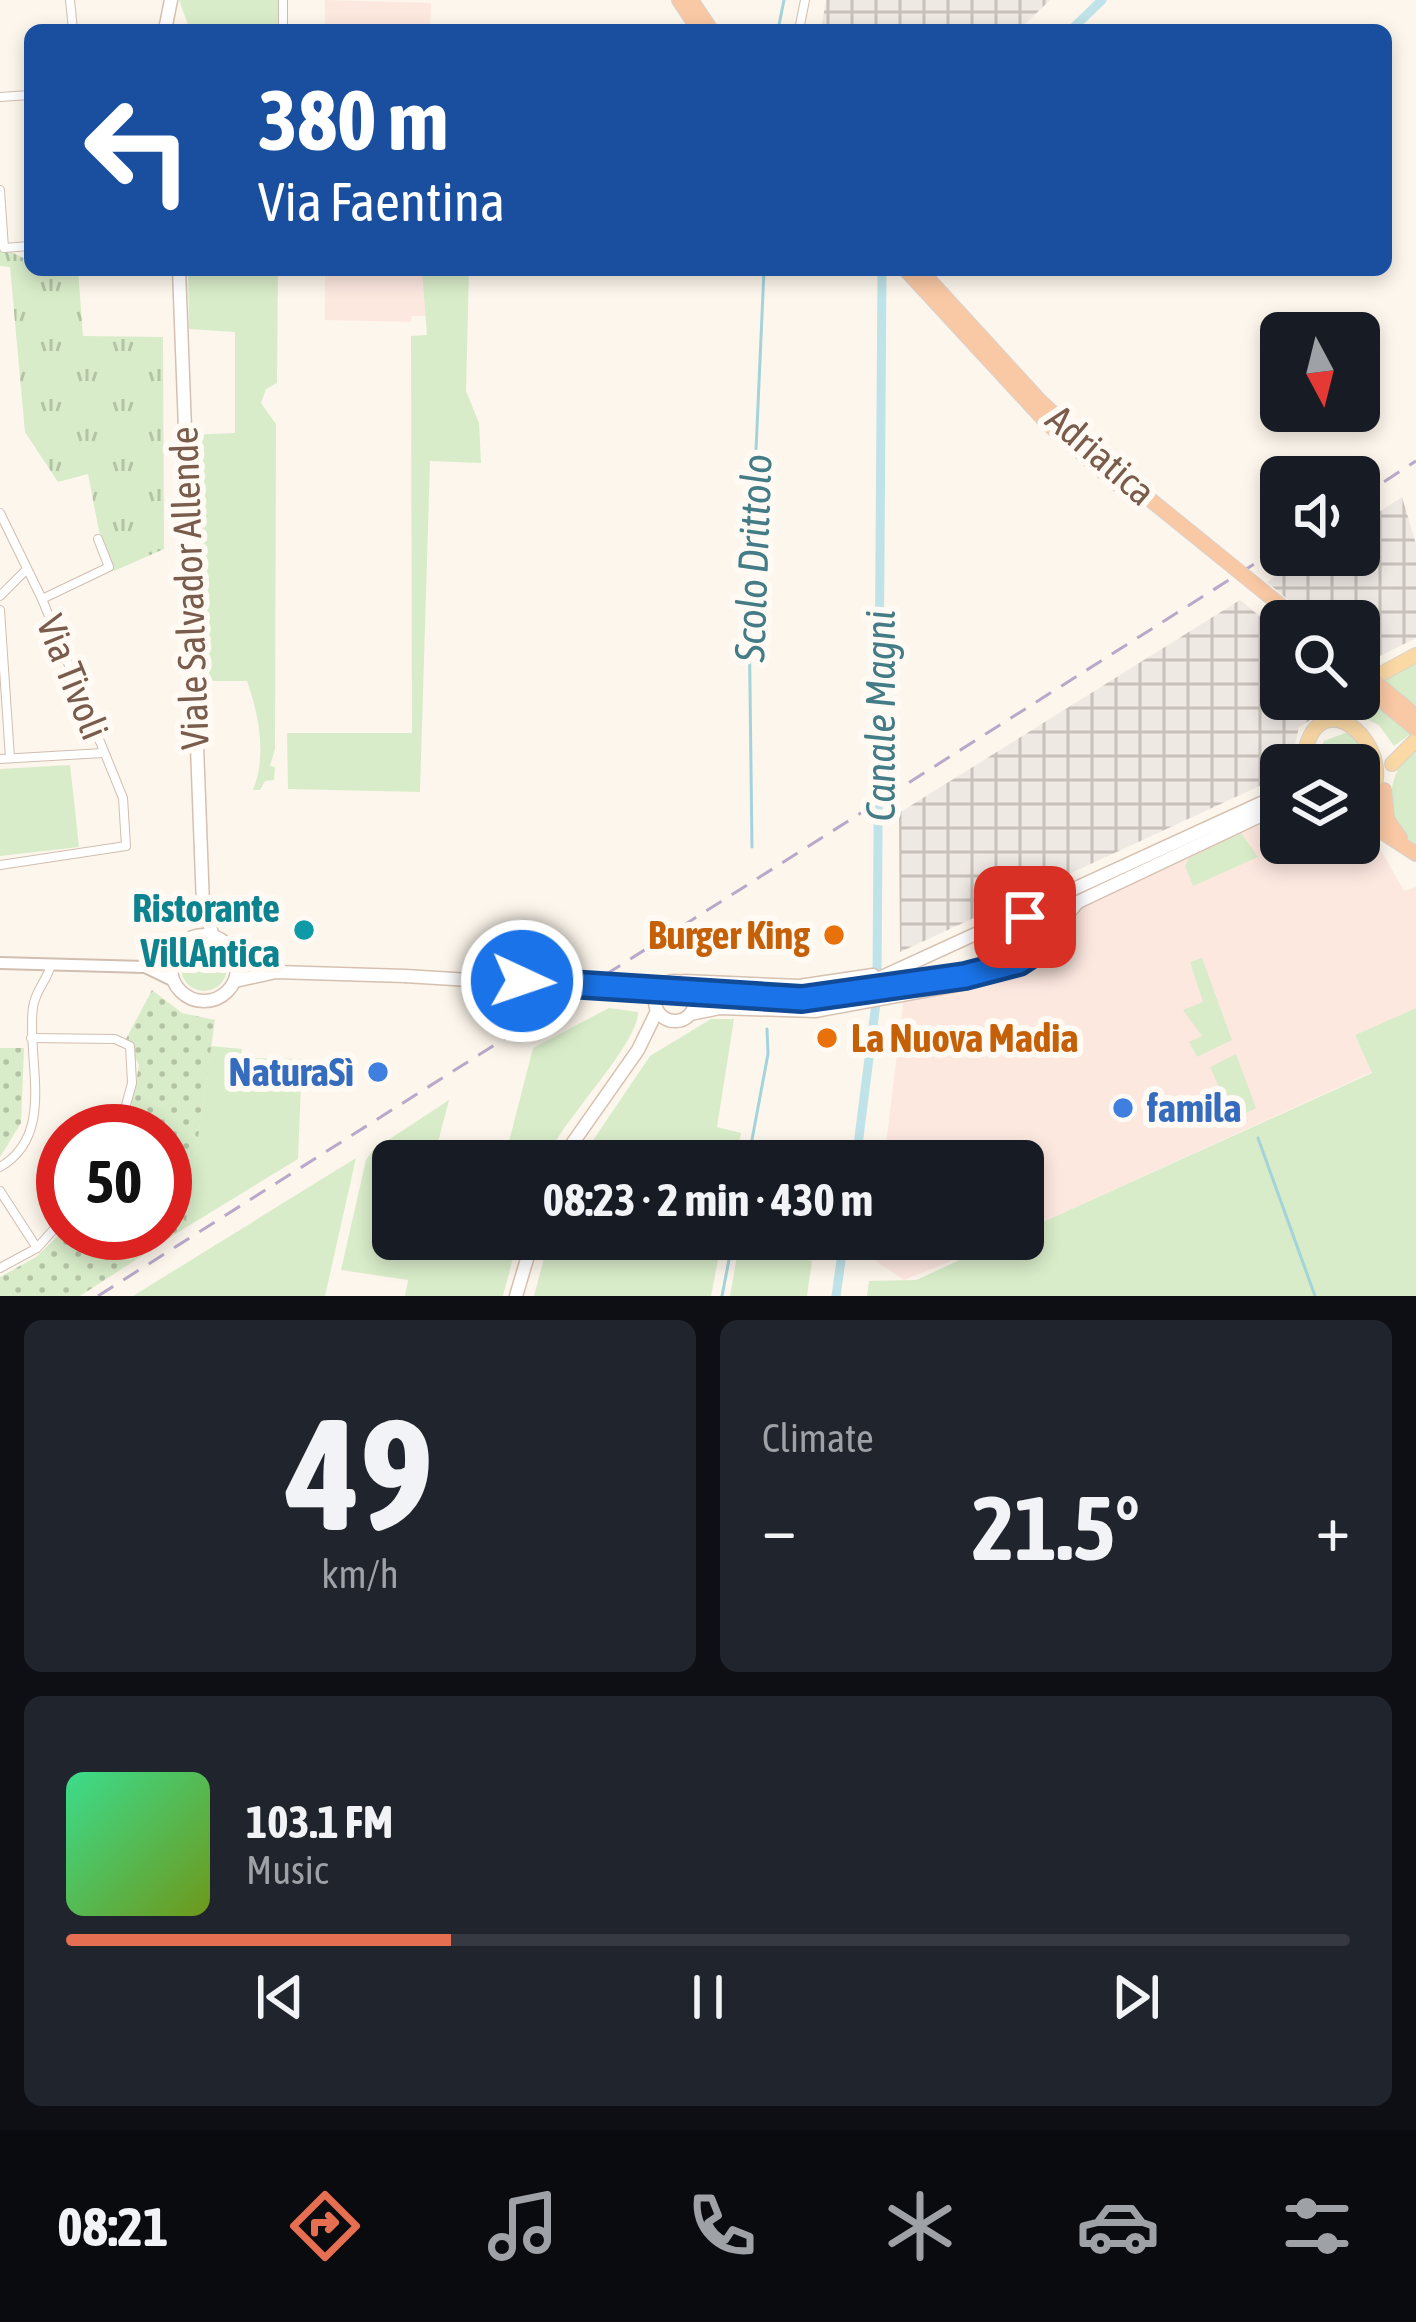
<!DOCTYPE html>
<html lang="en">
<head>
<meta charset="utf-8">
<style>
  body { margin:0; font-family:"Asap Condensed",sans-serif; background:#20242c; color:#f1f3f6; height:100vh; display:flex; flex-direction:column; font-size:45px; white-space:nowrap }
  * { box-sizing:border-box; margin:0 }
  p { font-size:39px; color:#9ea1a6 }
  .icon { flex:none; width:66px; height:66px; fill:none; stroke:currentColor; stroke-width:2; stroke-linecap:round; stroke-linejoin:round }
  .map { position:relative; height:1296px; overflow:hidden }
  .details { display:flex; flex-direction:column; gap:24px; padding:24px; background:#0d0f14; flex:1 }
  .details>* { flex:none }
  .top-card { position:absolute; left:24px; top:24px; width:1368px; height:252px; border-radius:18px; box-shadow:0 6px 18px #0003; background:#1a4fa0; color:#fff; overflow:hidden }
  .needle { width:78px; rotate:173deg }
  .fabs { position:absolute; left:1260px; top:312px; display:grid; gap:24px }
  .fabs a { display:grid; place-items:center; width:120px; height:120px; border-radius:18px; background:#171b24; box-shadow:0 6px 18px #0003; font-size:60px }
  .speed { position:absolute; left:36px; top:1104px; display:flex; gap:24px; font-size:60px; font-weight:700; text-align:center }
  .speed>* { display:grid; place-content:center; width:156px; height:156px; border-radius:50%; background:#171b24; box-shadow:0 6px 18px #0003; line-height:1 }
  .speed .limit { border:18px solid #d22; background:#fff; color:#111 }
  .pin { position:absolute; display:grid; place-items:center; width:102px; height:102px; color:#fff; margin:-51px; border-radius:24px; box-shadow:0 6px 18px #0006 }
  .me { position:absolute; width:132px; margin:-66px; rotate:93deg; stroke-linejoin:round; filter:drop-shadow(0 0 9px #0008) }
  .turn { display:flex; align-items:center; gap:42px; height:252px; padding:0 36px; font-size:54px }
  .turn .icon { width:156px; height:156px; stroke-width:2.5 }
  .turn b { display:block; font-size:84px; line-height:102px }
  .big { font-size:90px; font-weight:700; line-height:1.1 }
  .details .widget { flex:1; display:flex; flex-direction:column; justify-content:center; gap:18px; min-width:0; padding:0 42px; border-radius:18px; background:#20242c }
  .details .dial { align-items:center; gap:0 }
  .dial b { font-size:156px; line-height:1 }
  .song { display:flex; align-items:center; gap:36px }
  .cover { width:144px; height:144px; border-radius:18px; background:linear-gradient(135deg,hsl(150 70% 55%),hsl(80 70% 35%)) }
  .played { height:12px; border-radius:6px; background:linear-gradient(90deg,#e76f51 30%,#363941 30%) }
  .keys { display:flex; justify-content:space-around; direction:ltr }
  .heat { display:flex; justify-content:space-between; align-items:center; font-size:66px; direction:ltr }
  .details .tiles { flex:1; display:grid; gap:24px; grid-template-columns:1fr 1fr }
  .widget:last-child { grid-column:span 2 }
  .trip { position:absolute; left:372px; top:1140px; width:672px; height:120px; border-radius:18px; background:#171b24; box-shadow:0 6px 18px #0003; font-weight:700; line-height:120px; text-align:center }
  .tabs { display:flex; height:192px; justify-content:space-around; align-items:center; background:#090b0e; color:#9ea1a6 }
  .tabs .icon { width:84px; height:84px }
  .tabs .current { color:#e76f51 }
  .tabs b { font-size:54px; color:#f1f3f6 }
  .map>svg:first-child { display:block }
  .commercial { fill:#fde8e0 }
  .industrial { fill:url(#industrial-grid) }
  .grass { fill:#d8ecc9 }
  .park { fill:url(#park-tufts) }
  .garden { fill:url(#garden-dots) }
  .lines { fill:none; stroke-linecap:round; stroke-linejoin:round }
  .stream { stroke:#a5d3da; stroke-width:3 }
  .canal { stroke:#bfe3e8; stroke-width:9 }
  .minor-casing { stroke:#d1beb0; stroke-width:10 }
  .tertiary-casing { stroke:#d1beb0; stroke-width:14 }
  .secondary-casing { stroke:#d6c0b0; stroke-width:15 }
  .primary-casing { stroke:#dad1cd; stroke-width:16 }
  .trunk-casing { stroke:#dad1cd; stroke-width:16 }
  .minor { stroke:#fff; stroke-width:8 }
  .tertiary { stroke:#fff; stroke-width:10 }
  .secondary { stroke:#fff; stroke-width:12 }
  .primary { stroke:#fbd9a5; stroke-width:14 }
  .trunk { stroke:#f9c8a4; stroke-width:14 }
  .rail { stroke:#b9a8c9; stroke-width:3; stroke-dasharray:18 12; stroke-linecap:butt }
  .secondary-bridge-casing { stroke:#d6c0b0; stroke-width:15; stroke-linecap:butt }
  .trunk-bridge-casing { stroke:#dad1cd; stroke-width:16; stroke-linecap:butt }
  .secondary-bridge { stroke:#fff; stroke-width:12 }
  .trunk-bridge { stroke:#f9c8a4; stroke-width:14 }
  .route-casing { stroke:#114b97; stroke-width:30 }
  .route { stroke:#1a73e8; stroke-width:21 }
  .culture-dot { fill:#0f9aa8; stroke:#fffaf3; stroke-width:4.5 }
  .food-dot { fill:#e8710a; stroke:#fffaf3; stroke-width:4.5 }
  .shop-dot { fill:#3f7fe0; stroke:#fffaf3; stroke-width:4.5 }
  .labels { text-anchor:middle; dominant-baseline:central; stroke-width:12; stroke-linejoin:round; paint-order:stroke }
  .street-label { font-size:39px; fill:#7a5c4d; stroke:#fffaf3 }
  .culture-label { font-size:39px; font-weight:bold; fill:#0d838f; stroke:#fffaf3; text-anchor:end }
  .food-label { font-size:39px; font-weight:bold; fill:#c56008; stroke:#fffaf3; text-anchor:end }
  .shop-label { font-size:39px; font-weight:bold; fill:#366cbe; stroke:#fffaf3; text-anchor:end }
  .water-label { font-size:42px; font-style:italic; fill:#437c86; stroke:#fffaf3 }
</style>
</head>
<body>
<div class="map">
<svg width="1416" height="1296" viewBox="0 0 1416 1296">
  <defs>
    <pattern id="industrial-grid" width="8" height="8" patternUnits="userSpaceOnUse" patternTransform="scale(3)"><rect width="8" height="8" fill="#efe9e4"/><path d="M0 4h8M4 0v8" fill="none" stroke="#c7c0bb"/></pattern>
    <pattern id="park-tufts" width="24" height="20" patternUnits="userSpaceOnUse" patternTransform="scale(3)"><rect width="24" height="20" fill="#d8ecc9"/><path d="M3 7l-1-3M5 7V3M7 7l1-3M15 17l-1-3M17 17v-4M19 17l1-3" fill="none" stroke="#b4c2a5"/></pattern>
    <pattern id="garden-dots" width="8" height="8" patternUnits="userSpaceOnUse" patternTransform="scale(3)"><rect width="8" height="8" fill="#d8ecc9"/><path d="M2 2h.1M6 6h.1" fill="none" stroke="#b4c2a5" stroke-width="1.8" stroke-linecap="round"/></pattern>
  </defs>
  <rect width="100%" height="100%" fill="#fdf6ec"/>
  <g class="commercial">
    <path d="M 325,0 L 431,3 L 430,30 L 325,30 Z"/>
    <path d="M 325,270 L 427,270 L 427,316 L 412,316 L 411,322 L 325,320 Z"/>
    <path d="M 1281,812 L 1281,843 L 1359,843 L 1359,827 L 1372,834 L 1404,891 L 1416,887 L 1416,1008 L 1355,1035 L 1372,1072 L 1023,1231 L 1023,1161 L 884,1161 L 904,996 L 994,978 L 1038,956 L 1088,899 Z"/>
    <path d="M 875,1239 L 1006,1239 L 904,1280 L 877,1262 Z"/>
  </g>
  <g class="industrial">
    <path d="M 826,0 L 1050,0 L 1019,30 L 821,30 Z"/>
    <path d="M 1402,497 L 1416,544 L 1416,638 L 1364,664 L 1359,659 L 1359,621 L 1313,621 L 1267,582 L 1310,555 L 1359,555 L 1359,525 Z"/>
    <path d="M 1240,600 L 1281,634 L 1281,699 L 1347,699 L 1299,727 L 1291,763 L 1281,765 L 1281,776 L 900,952 L 899,813 Z"/>
  </g>
  <g class="grass">
    <path d="M 179,0 L 278,0 L 278,30 L 190,30 Z"/>
    <path d="M 188,270 L 278,270 L 277,383 L 266,389 L 261,403 L 276,424 L 275,749 L 270,766 L 275,767 L 274,780 L 265,781 L 260,790 L 253,790 C 267,756 259,715 247,681 L 200,681 L 190,435 L 235,433 L 235,332 L 189,329 Z"/>
    <path d="M 422,270 L 469,270 L 466,391 L 479,423 L 481,463 L 430,461 L 420,792 L 288,789 L 287,733 L 412,733 L 411,336 L 427,335 Z"/>
    <path d="M 1416,662 L 1416,730 L 1394,746 L 1379,725 L 1358,715 L 1386,677 Z"/>
    <path d="M 1353,730 C 1387,748 1386,770 1359,793 L 1359,765 L 1315,761 L 1324,741 Z"/>
    <path d="M 1416,743 L 1416,848 C 1381,814 1385,778 1416,743 Z"/>
    <path d="M 70,765 L 79,847 L 0,856 L 0,769 Z"/>
    <path d="M 1241,833 L 1258,857 L 1193,886 L 1185,866 L 1189,858 Z"/>
    <circle cx="204" cy="968" r="23"/>
    <path d="M 1202,958 L 1232,1040 L 1197,1057 L 1189,1042 L 1202,1036 L 1183,1010 L 1203,1002 L 1190,962 Z"/>
    <path d="M 609,1008 L 638,1012 C 638,1045 562,1120 545,1161 L 504,1161 L 533,1048 Z"/>
    <path d="M 1416,1008 L 1416,1296 L 867,1296 L 869,1281 L 916,1280 L 1006,1239 L 1023,1239 L 1023,1231 L 1372,1073 L 1355,1035 Z"/>
    <path d="M 711,1019 L 734,1019 L 717,1127 L 741,1133 L 735,1161 L 579,1161 L 650,1056 Z"/>
    <path d="M 211,1046 L 242,1049 L 241,1058 L 302,1059 L 298,1159 L 185,1228 Z"/>
    <path d="M 1236,1054 L 1256,1108 L 1233,1119 L 1210,1067 Z"/>
    <path d="M 449,1100 L 433,1161 L 393,1161 L 393,1239 L 518,1239 L 503,1296 L 405,1296 L 408,1280 L 341,1270 L 366,1160 L 373,1150 Z"/>
    <path d="M 356,1158 L 325,1296 L 133,1296 Z"/>
    <path d="M 549,1239 L 722,1239 L 711,1296 L 534,1296 Z"/>
    <path d="M 740,1239 L 775,1239 L 773,1253 L 812,1261 L 807,1296 L 730,1296 Z"/>
  </g>
  <path class="park" d="M 0,247 L 30,261 L 30,270 L 78,270 L 83,336 L 163,337 L 164,549 L 114,571 L 100,536 L 88,474 L 58,482 L 25,432 L 10,267 L 0,266 Z"/>
  <g class="garden">
    <path d="M 152,990 L 182,1013 L 215,1020 L 185,1228 L 80,1296 L 0,1296 L 0,1277 L 36,1257 L 63,1231 L 165,1233 L 165,1131 L 127,1131 L 139,1065 L 126,1039 Z"/>
    <path d="M 0,1048 L 24,1048 L 21,1123 L 0,1157 Z"/>
  </g>
  <g class="lines">
    <g class="stream">
      <path d="M 778,30 L 784,0"/>
      <path d="M 752,847 L 749,608 L 764,270"/>
      <path d="M 1258,1138 L 1315,1296"/>
      <path d="M 748,1161 L 768,1054 L 767,1029"/>
      <path d="M 722,1296 L 733,1239"/>
    </g>
    <g class="canal">
      <path d="M 1071,30 L 1102,0"/>
      <path d="M 877,978 L 882,270"/>
      <path d="M 856,1161 L 877,995"/>
      <path d="M 836,1296 L 844,1239"/>
    </g>
    <defs>
      <g id="minor">
        <path d="M 70,0 L 73,30"/>
        <path d="M 283,0 L 283,30"/>
        <path d="M 799,30 L 805,0"/>
        <path d="M 0,97 L 30,95"/>
        <path d="M 0,190 L 4,248 L 30,246"/>
        <path d="M 0,513 L 42,599 L 123,798 L 126,846 L 0,865"/>
        <path d="M 0,596 L 27,569"/>
        <path d="M 42,599 L 109,567 L 98,539"/>
        <path d="M 0,610 L 10,758"/>
        <path d="M 0,759 L 103,753"/>
        <path d="M 31,1038 L 115,1039 L 130,1046 L 132,1083 L 119,1131"/>
        <path d="M 0,1167 C 57,1134 26,1060 33,1007 C 36,988 48,980 51,964"/>
        <path d="M 0,1191 L 37,1248"/>
        <path d="M 0,1268 L 37,1248 L 63,1219"/>
      </g>
      <g id="tertiary">
        <path d="M 0,963 L 145,967 L 173,956"/>
        <path d="M 145,967 L 174,981"/>
      </g>
      <g id="secondary">
        <path d="M 165,30 L 171,0"/>
        <path d="M 179,270 L 203,905 L 213,936"/>
        <path d="M 1006,928 L 1018,923 L 1038,931"/>
        <circle cx="204" cy="968" r="33"/>
        <circle cx="675" cy="1001" r="20"/>
        <path d="M 235,981 L 276,972 L 405,976"/>
        <path d="M 684,981 L 799,986 L 873,975"/>
        <path d="M 862,986 L 1281,794"/>
        <path d="M 771,999 L 859,994 L 1019,962 L 1037,950 L 1078,902 L 1281,806"/>
        <path d="M 690,1014 L 720,1008 L 815,1011 L 967,983"/>
        <path d="M 560,1161 L 638,1050 L 657,1011"/>
        <path d="M 516,1296 L 533,1239"/>
      </g>
      <g id="primary">
        <path d="M 1344,719 L 1381,674 L 1416,655"/>
        <path d="M 1392,764 L 1416,740"/>
        <path d="M 1303,765 C 1314,661 1416,763 1359,807"/>
      </g>
      <g id="trunk">
        <path d="M 679,0 L 699,30"/>
        <path d="M 691,0 L 711,30"/>
        <path d="M 906,270 L 1048,424 L 1117,484"/>
        <path d="M 920,270 L 1038,399 L 1102,459"/>
        <path d="M 1384,790 L 1387,819 L 1400,838"/>
        <path d="M 1359,817 L 1416,854"/>
      </g>
    </defs>
    <use href="#minor" class="minor-casing"/>
    <use href="#tertiary" class="tertiary-casing"/>
    <use href="#secondary" class="secondary-casing"/>
    <use href="#primary" class="primary-casing"/>
    <use href="#trunk" class="trunk-casing"/>
    <use href="#minor" class="minor"/>
    <use href="#tertiary" class="tertiary"/>
    <use href="#secondary" class="secondary"/>
    <use href="#primary" class="primary"/>
    <use href="#trunk" class="trunk"/>
    <g class="rail">
      <path d="M 1359,498 L 1416,461"/>
      <path d="M 98,1296 L 1281,547"/>
    </g>
    <defs>
      <path id="secondary-bridge" d="M 405,976 L 771,999"/>
      <g id="trunk-bridge">
        <path d="M 1105,463 L 1300,621"/>
        <path d="M 1359,669 L 1416,716"/>
        <path d="M 1359,682 L 1416,729"/>
      </g>
    </defs>
    <use href="#secondary-bridge" class="secondary-bridge-casing"/>
    <use href="#trunk-bridge" class="trunk-bridge-casing"/>
    <use href="#secondary-bridge" class="secondary-bridge"/>
    <use href="#trunk-bridge" class="trunk-bridge"/>
  </g>
  <g class="lines">
    <defs>
      <path id="route" d="M 522,981 L 802,999 L 965,976 L 1019,962 L 1037,950 L 1039,937 L 1025,917"/>
    </defs>
    <use href="#route" class="route-casing"/>
    <use href="#route" class="route"/>
  </g>
  <circle class="culture-dot" cx="304" cy="930" r="12"/>
  <g class="food-dot">
    <circle cx="834" cy="935" r="12"/>
    <circle cx="827" cy="1038" r="12"/>
  </g>
  <g class="shop-dot">
    <circle cx="378" cy="1072" r="12"/>
    <circle cx="1123" cy="1108" r="12"/>
  </g>
  <g class="labels">
    <g class="street-label">
      <text transform="translate(1101 455) rotate(41)">Adriatica</text>
      <text transform="translate(189 588) rotate(-92)">Viale Salvador Allende</text>
      <text transform="translate(73 677) rotate(68)">Via Tivoli</text>
    </g>
    <g class="culture-label">
      <text x="280" y="908">Ristorante<tspan x="280" dy="45">VillAntica</tspan></text>
    </g>
    <g class="food-label">
      <text x="810" y="935">Burger King</text>
      <text x="851" y="1038" text-anchor="start">La Nuova Madia</text>
    </g>
    <g class="shop-label">
      <text x="354" y="1072">NaturaSì</text>
      <text x="1147" y="1108" text-anchor="start">famila</text>
    </g>
    <g class="water-label">
      <text transform="translate(753 558) rotate(-88)">Scolo Drittolo</text>
      <text transform="translate(880 716) rotate(-90)">Canale Magni</text>
    </g>
  </g>
</svg>
<div class="fabs">
<a><svg class="needle" viewBox="-14 -14 28 28"><path d="M0-13l5 13h-10z" fill="#e53935"/><path d="M0 13l5-13h-10z" fill="#9ea1a6"/></svg></a>
<a><svg class="icon" aria-label="sound" viewBox="0 0 24 24"><path d="M4 9h4l5-4v14l-5-4H4zM17 9q2 3 0 6"/></svg></a>
<a><svg class="icon" aria-label="search" viewBox="0 0 24 24"><circle cx="10" cy="10" r="6"/><path d="M15 15l6 6"/></svg></a>
<a><svg class="icon" aria-label="layers" viewBox="0 0 24 24"><path d="M12 4l9 5-9 5-9-5zM3 14l9 5 9-5"/></svg></a>
</div>
<div class="speed"><div class="limit">50</div></div>
<div class="pin" style="left:1025px;top:917px;background:#d93025"><svg class="icon" aria-label="arrive" viewBox="0 0 24 24"><path d="M6 21V4h12l-3 4 3 4H6"/></svg></div>
<svg class="me" style="left:522px;top:981px" viewBox="-20 -20 40 40"><circle r="17" fill="#1a73e8" stroke="#fff" stroke-width="3"/><path d="M0-11L8 9 0 5-8 9z" fill="#fff"/></svg>
<div class="trip">08:23 · 2 min · 430 m</div>
<div class="top-card">
<div class="turn"><svg class="icon" aria-label="left" viewBox="0 0 24 24"><path d="M17 20v-9H6M10 6l-5 5 5 5"/></svg><div><b>380 m</b>Via Faentina</div></div>
</div>
</div>
<section class="details">
<div class="tiles">
<div class="widget dial"><b>49</b><p>km/h</p></div>
<div class="widget"><p>Climate</p>
<div class="heat"><a>−</a><b class="big">21.5°</b><a>+</a></div>
</div>
<div class="widget">
<div class="song"><i class="cover"></i><div><b>103.1 FM</b><p>Music</p></div></div>
<div class="played"></div>
<div class="keys"><svg class="icon" aria-label="previous" viewBox="0 0 24 24"><path d="M18 5L8 12l10 7zM5 5v14"/></svg><svg class="icon" aria-label="pause" viewBox="0 0 24 24"><path d="M8 5v14M16 5v14"/></svg><svg class="icon" aria-label="next" viewBox="0 0 24 24"><path d="M6 5l10 7-10 7zM19 5v14"/></svg></div>
</div>
</div>
</section>
<nav class="tabs">
<b>08:21</b>
<svg class="icon current" aria-label="directions" viewBox="0 0 24 24"><path d="M12 3l9 9-9 9-9-9zM9 14v-3h6M13 9l2 2-2 2"/></svg>
<svg class="icon" aria-label="music" viewBox="0 0 24 24"><path d="M9 18V5l10-2v13"/><circle cx="6" cy="18" r="3"/><circle cx="16" cy="16" r="3"/></svg>
<svg class="icon" aria-label="phone" viewBox="0 0 24 24"><path d="M5 4h4l2 5-3 2q2 4 5 5l2-3 5 2v4C11 20 4 13 5 4z"/></svg>
<svg class="icon" aria-label="climate" viewBox="0 0 24 24"><path d="M12 3v18M4 7l16 10M4 17L20 7"/></svg>
<svg class="icon" aria-label="car" viewBox="0 0 24 24"><path d="M5 17H2v-5l4-1 3-4h7l3 4 3 1v5h-3M9 17h6M6 11h13"/><circle cx="7" cy="17" r="2"/><circle cx="17" cy="17" r="2"/></svg>
<svg class="icon" aria-label="filters" viewBox="0 0 24 24"><path d="M4 7h16M4 17h16"/><circle cx="9" cy="7" r="2"/><circle cx="15" cy="17" r="2"/></svg>
</nav>
</body>
</html>
